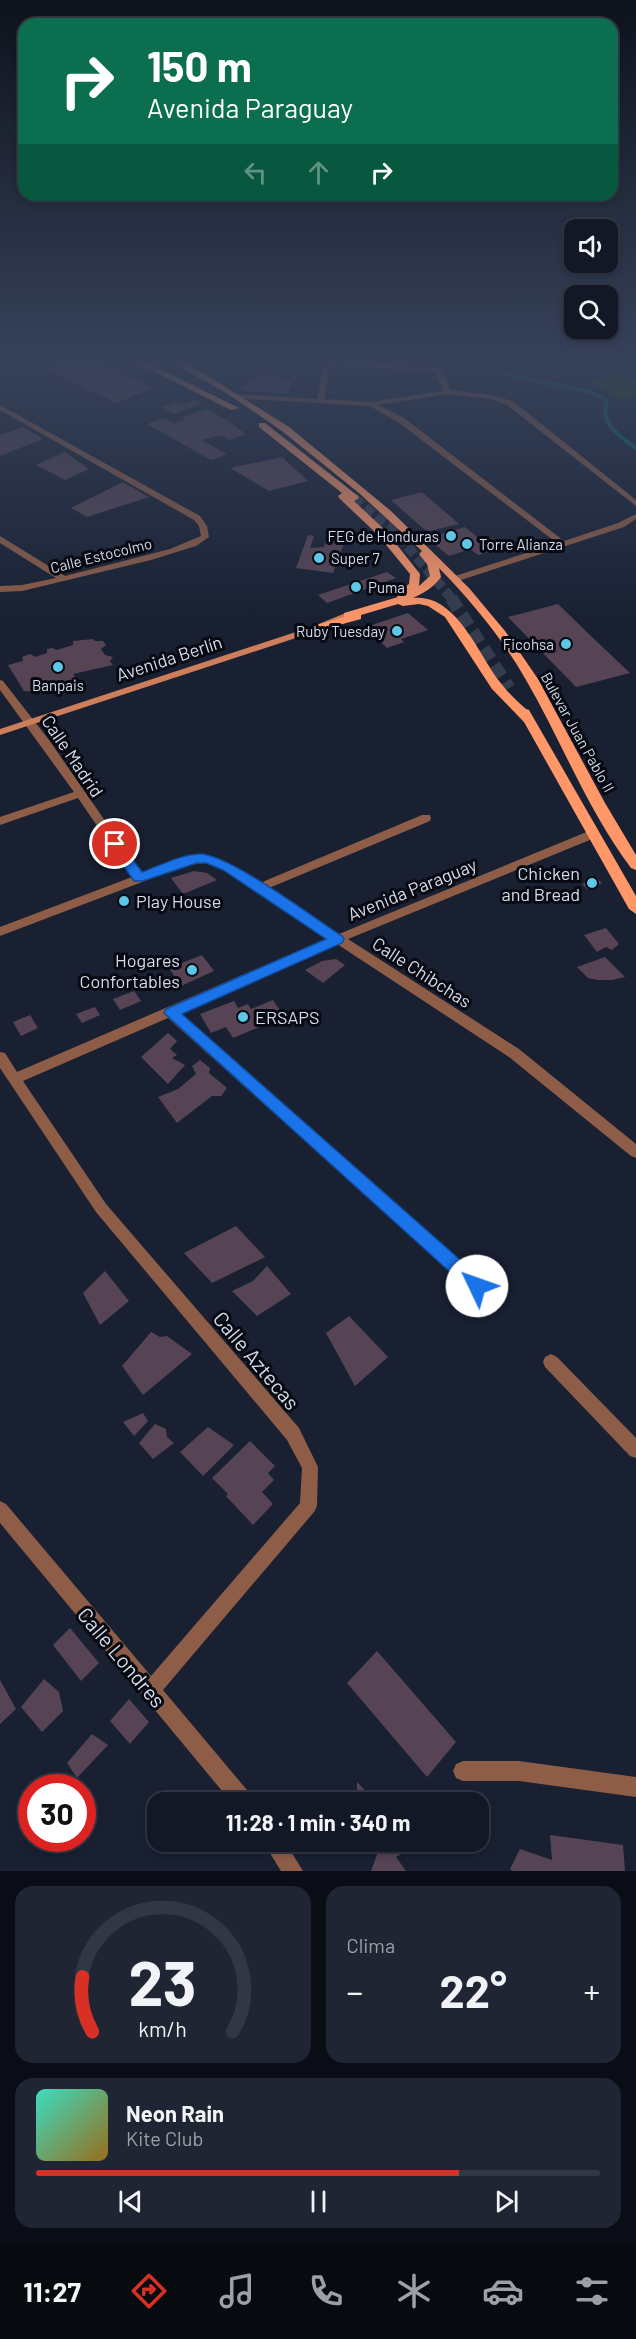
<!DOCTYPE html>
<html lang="es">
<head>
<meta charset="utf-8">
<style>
  body { margin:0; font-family:Barlow,sans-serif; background:#1f2532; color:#f1f3f6; height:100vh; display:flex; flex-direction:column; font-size:22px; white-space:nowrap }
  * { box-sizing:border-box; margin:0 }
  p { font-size:20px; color:#9ca0a7 }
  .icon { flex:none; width:33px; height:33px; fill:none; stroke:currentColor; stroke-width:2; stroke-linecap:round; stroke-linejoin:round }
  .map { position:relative; height:1871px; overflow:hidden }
  .side { display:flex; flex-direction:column; gap:15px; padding:15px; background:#0a0d15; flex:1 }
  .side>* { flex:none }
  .top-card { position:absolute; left:18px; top:18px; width:600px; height:183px; border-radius:18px; box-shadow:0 3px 9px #0003,0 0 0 2px #313743; background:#0b6e4f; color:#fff; overflow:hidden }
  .controls { position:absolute; left:564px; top:219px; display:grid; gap:12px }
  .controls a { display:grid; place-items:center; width:54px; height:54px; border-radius:12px; background:#121826; box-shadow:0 3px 9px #0003,0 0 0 2px #313743; font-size:30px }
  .speed { position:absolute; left:18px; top:1774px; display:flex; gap:12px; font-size:30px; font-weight:700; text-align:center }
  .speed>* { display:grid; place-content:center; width:78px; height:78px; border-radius:50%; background:#121826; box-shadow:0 3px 9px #0003,0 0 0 2px #313743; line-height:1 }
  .speed .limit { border:9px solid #d22; background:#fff; color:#111 }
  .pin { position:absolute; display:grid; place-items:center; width:51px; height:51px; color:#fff; margin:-26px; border:3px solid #fff; border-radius:50%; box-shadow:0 2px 6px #0007 }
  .me { position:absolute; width:66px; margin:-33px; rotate:312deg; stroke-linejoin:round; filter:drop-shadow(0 0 4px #0008) }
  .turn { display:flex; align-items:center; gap:21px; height:126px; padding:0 30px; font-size:27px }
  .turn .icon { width:78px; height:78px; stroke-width:2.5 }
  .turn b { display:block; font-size:42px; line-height:51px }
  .lanes { display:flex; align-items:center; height:57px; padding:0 30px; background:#0003; justify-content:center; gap:30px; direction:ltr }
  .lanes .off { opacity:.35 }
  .big { font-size:45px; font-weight:700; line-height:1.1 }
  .side .card { flex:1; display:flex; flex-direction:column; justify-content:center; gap:9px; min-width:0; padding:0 21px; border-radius:18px; background:#1f2532 }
  .side .dial { align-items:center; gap:0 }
  .dial svg { height:156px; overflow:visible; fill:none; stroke:#313743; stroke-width:7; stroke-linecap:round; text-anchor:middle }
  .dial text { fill:#f1f3f6; stroke:none }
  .song { display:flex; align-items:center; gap:18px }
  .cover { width:72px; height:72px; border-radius:9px; background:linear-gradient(135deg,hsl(170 70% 55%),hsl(40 70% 35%)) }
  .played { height:6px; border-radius:3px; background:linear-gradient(90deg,#d93025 75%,#313743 75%) }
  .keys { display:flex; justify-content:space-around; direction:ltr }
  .heat { display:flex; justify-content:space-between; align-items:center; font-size:33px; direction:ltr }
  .side .tiles { flex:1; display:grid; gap:15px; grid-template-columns:1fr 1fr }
  .card:last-child { grid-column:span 2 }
  .trip { position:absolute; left:147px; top:1792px; width:342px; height:60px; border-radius:18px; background:#121826; box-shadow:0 3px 9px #0003,0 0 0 2px #313743; font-weight:700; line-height:60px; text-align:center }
  .menu { display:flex; height:96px; justify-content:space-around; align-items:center; background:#070a0f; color:#9ca0a7 }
  .menu .icon { width:42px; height:42px }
  .menu .selected { color:#d93025 }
  .menu b { font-size:27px; color:#f1f3f6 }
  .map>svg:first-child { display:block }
  .green { fill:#2c4f09 }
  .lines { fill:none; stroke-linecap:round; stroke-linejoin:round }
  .stream { stroke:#006d6e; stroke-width:4 }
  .building { fill:#564454 }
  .primary-tunnel-far1 { stroke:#343c4d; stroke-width:10; stroke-dasharray:10 4.5; stroke-linecap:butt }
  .primary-tunnel { stroke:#343c4d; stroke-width:13; stroke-dasharray:13 7; stroke-linecap:butt }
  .street { fill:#8e5d47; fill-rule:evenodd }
  .secondary { fill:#ce7e5a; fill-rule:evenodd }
  .primary { fill:#ff9769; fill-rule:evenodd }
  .route { fill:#1a73e8; stroke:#114b97; stroke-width:1.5 }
  .poi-dot { fill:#5cc7e7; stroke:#070a12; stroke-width:2 }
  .labels { text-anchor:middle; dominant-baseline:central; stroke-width:6; stroke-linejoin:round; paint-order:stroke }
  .far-poi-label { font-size:15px; fill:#d6dce8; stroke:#070a12; text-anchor:end }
  .far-street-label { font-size:15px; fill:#d6dce8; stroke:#070a12 }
  .street-label { font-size:18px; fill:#d6dce8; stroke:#070a12 }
  .poi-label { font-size:18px; fill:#d6dce8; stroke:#070a12; text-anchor:end }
  .near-street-label { font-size:21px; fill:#d6dce8; stroke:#070a12 }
</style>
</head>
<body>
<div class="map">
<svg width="636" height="1871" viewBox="0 0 636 1871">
  <rect width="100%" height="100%" fill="#182032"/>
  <path class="green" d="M 619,373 L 636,381 L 636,395 L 622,400 L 588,383 Z"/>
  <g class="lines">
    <path class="stream" d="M 501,373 L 591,392 L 607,401 C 599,424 620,436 636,448"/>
  </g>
  <g class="building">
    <path d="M 62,361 L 95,361 L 154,388 L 116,403 L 43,368 Z"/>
    <path d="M 265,374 L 293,382 L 288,394 L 236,390 Z"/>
    <path d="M 196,400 L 203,404 L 173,414 L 161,407 L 175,402 L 181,405 Z"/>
    <path d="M 207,409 L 228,421 L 246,434 L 229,440 L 222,435 L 201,440 L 227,454 L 211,460 L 147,424 L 165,418 L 173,423 L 185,419 L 181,417 Z"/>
    <path d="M 23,427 L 43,439 L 0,456 L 0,435 Z"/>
    <path d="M 65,452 L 89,469 L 65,480 L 36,465 Z"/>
    <path d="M 282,457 L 308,481 L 269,491 L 230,468 Z"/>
    <path d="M 123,482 L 149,497 L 87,517 L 71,508 Z"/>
    <path d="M 422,492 L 459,524 L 429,531 L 424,529 L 391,500 Z"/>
    <path d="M 465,527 L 482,541 L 492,538 L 505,547 L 478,555 L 470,549 L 449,556 L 427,538 Z"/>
    <path d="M 308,535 L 314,536 L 310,548 L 324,547 L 326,541 L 344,543 L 333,573 L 296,568 Z"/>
    <path d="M 387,572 L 396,578 L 327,603 L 318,595 Z"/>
    <path d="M 558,604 L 592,637 L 630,673 L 576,687 L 508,617 Z"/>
    <path d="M 408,613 L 428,630 L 401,639 L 404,642 L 387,648 L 377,638 L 381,636 L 376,632 L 373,633 L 366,627 Z"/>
    <path d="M 93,639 L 95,641 L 103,641 L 106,645 L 101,649 L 105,655 L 113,657 L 110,661 L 113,665 L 73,674 L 77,679 L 68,682 L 66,687 L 54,687 L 43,693 L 24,691 L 8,665 L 23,661 L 22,657 L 30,654 L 35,657 L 47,653 L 47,649 L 52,648 L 57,650 L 73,645 L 73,641 Z"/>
    <path d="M 194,871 L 207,873 L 217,880 L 183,894 L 171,878 Z"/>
    <path d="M 597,878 L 602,883 L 587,889 L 582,884 Z"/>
    <path d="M 127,895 L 132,902 L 121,906 L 117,899 Z"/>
    <path d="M 606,928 L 619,944 L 612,950 L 606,947 L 597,952 L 584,935 Z"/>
    <path d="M 202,955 L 214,971 L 181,986 L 169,968 Z"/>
    <path d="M 605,957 L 625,977 L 612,980 L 597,980 L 588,978 L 577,967 Z"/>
    <path d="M 336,959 L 345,965 L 323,983 L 305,970 L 322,961 Z"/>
    <path d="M 134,991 L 141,1001 L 120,1010 L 113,999 Z"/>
    <path d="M 273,1000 L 287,1021 L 279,1024 L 276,1020 L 233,1038 L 226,1027 L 211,1033 L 200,1014 L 234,1001 L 238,1008 L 248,1004 L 251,1009 Z"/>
    <path d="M 95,1007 L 100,1015 L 82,1023 L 76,1014 Z"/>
    <path d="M 30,1015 L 38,1028 L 21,1036 L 13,1022 Z"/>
    <path d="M 168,1033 L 177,1041 L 170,1049 L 177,1055 L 172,1058 L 185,1065 L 168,1084 L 141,1057 Z"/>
    <path d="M 200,1060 L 210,1068 L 209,1073 L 227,1088 L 221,1096 L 212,1096 L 177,1123 L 158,1097 L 178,1089 L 196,1074 L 192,1066 Z"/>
    <path d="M 236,1226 L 265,1257 L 212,1283 L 184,1253 Z"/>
    <path d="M 267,1266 L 291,1294 L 257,1316 L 232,1291 L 253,1281 Z"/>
    <path d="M 105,1271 L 129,1301 L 100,1325 L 83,1293 Z"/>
    <path d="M 349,1316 L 388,1357 L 355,1386 L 326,1333 Z"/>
    <path d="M 151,1332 L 160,1337 L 167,1336 L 192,1354 L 143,1395 L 122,1366 Z"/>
    <path d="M 143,1413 L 148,1421 L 134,1436 L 123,1422 Z"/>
    <path d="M 155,1424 L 166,1429 L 167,1437 L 174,1443 L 153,1459 L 139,1443 Z"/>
    <path d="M 208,1427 L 234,1445 L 203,1476 L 180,1452 Z"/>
    <path d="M 250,1441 L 275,1466 L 268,1473 L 274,1480 L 262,1492 L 273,1504 L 253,1525 L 226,1496 L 228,1494 L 212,1478 Z"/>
    <path d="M 70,1628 L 99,1663 L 81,1681 L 53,1645 Z"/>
    <path d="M 377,1651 L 456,1742 L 427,1777 L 347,1683 Z"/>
    <path d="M 44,1679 L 59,1692 L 63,1711 L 42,1732 L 21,1707 Z"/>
    <path d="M 0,1680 L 16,1709 L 0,1724 Z"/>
    <path d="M 129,1699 L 149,1722 L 130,1744 L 110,1721 Z"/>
    <path d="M 92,1734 L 108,1745 L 77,1778 L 67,1763 Z"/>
    <path d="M 357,1782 L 377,1803 L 357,1803 Z"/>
    <path d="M 550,1835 L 623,1845 L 625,1871 L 512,1871 L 510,1869 L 520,1849 L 552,1860 Z"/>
    <path d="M 366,1842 L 414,1842 L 416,1845 L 396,1857 L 406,1871 L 371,1871 L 377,1855 Z"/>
  </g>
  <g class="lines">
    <path class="primary-tunnel-far1" d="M 354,498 L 398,535 L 452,599"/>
    <path class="primary-tunnel" d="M 451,598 L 509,688"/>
    <g class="street">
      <path d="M 333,361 L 438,368 L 444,372 L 450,390 L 491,395 L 513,401 L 636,500 L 636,506 L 507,405 L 490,399 L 447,394 L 378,405 L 404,418 L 564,541 L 618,523 L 636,514 L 636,519 L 624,527 L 458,581 L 452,581 L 452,577 L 557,543 L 398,422 L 370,406 L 234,398 L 230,396 L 234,394 L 317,399 L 323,366 ZM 335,365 L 436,372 L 443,391 L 370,402 L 324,399 L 329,367 Z"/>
      <path d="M 0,405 L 200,516 L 207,526 L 209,537 L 196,546 L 151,560 L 22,591 L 0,592 L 0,586 L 22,585 L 56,578 L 0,543 L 0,536 L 65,576 L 170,549 L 201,536 L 199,526 L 194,520 L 0,410 Z"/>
      <path d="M 0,680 L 3,681 L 49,740 L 142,874 C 162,866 188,851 210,856 C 228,860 245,873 260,883 L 422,815 L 430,815 L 431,818 L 430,821 L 269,888 L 339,934 L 589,831 L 593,830 L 599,834 L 597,837 L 348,939 L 519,1049 L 636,1144 L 636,1158 L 631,1156 L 509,1057 L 337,944 L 179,1013 L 482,1281 L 485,1286 L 482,1291 L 477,1293 L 472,1291 L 168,1018 L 23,1081 L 106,1204 L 299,1428 L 318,1467 L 317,1506 L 314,1512 L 163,1690 L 252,1796 L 255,1803 L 232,1803 L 0,1523 L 0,1501 L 6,1504 L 151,1676 L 300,1503 L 302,1468 L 287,1440 L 96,1212 L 0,1068 L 0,1052 L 5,1053 L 17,1072 L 328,938 L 223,870 L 207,863 L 187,865 L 0,936 L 0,927 L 132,877 L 78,798 L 0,825 L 0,817 L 74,792 L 0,690 Z"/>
      <path d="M 551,1354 L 557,1357 L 636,1438 L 636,1458 L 630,1456 L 545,1367 L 543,1362 L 545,1357 Z"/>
      <path d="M 463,1761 L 519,1761 L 636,1777 L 636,1797 L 519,1781 L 463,1781 L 456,1778 L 453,1771 L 456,1764 Z"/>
      <path d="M 263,1842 L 285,1842 L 303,1871 L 281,1871 Z"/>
    </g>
    <path class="secondary" d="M 348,612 L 353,615 L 351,617 L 320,630 L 0,735 L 0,729 L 314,626 Z"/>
    <g class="primary">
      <path d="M 133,361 L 144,361 L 239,408 L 231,410 Z"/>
      <path d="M 169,361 L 180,361 L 205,374 L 289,427 L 391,511 L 469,588 L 505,631 L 538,679 L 605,803 L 636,855 L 636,870 L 631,868 C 588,811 562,742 526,680 C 503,639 472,602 439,568 L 441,577 C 434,587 424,593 413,598 C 456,593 478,654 500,682 C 507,692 517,701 526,709 L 529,710 L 636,896 L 636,914 L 629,909 L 524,722 L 492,689 L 445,617 L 428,606 L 419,604 L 403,606 L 398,604 L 361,615 L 361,619 L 317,631 L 313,630 L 313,626 L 344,617 L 344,613 L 398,597 L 394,594 L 409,584 L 410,574 L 378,535 L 339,498 L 338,496 L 342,493 L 259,427 L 259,423 L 265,423 L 358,496 L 359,498 L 354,501 L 386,531 L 420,574 L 419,586 L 430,576 L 427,564 L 419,554 L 422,551 L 359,493 L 282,431 L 228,394 Z"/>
    </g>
  </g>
  <linearGradient id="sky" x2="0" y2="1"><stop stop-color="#0d121c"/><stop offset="0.58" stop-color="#37425a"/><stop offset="1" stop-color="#37425a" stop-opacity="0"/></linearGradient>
  <rect width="636" height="623" fill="url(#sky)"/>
  <path class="route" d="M 115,840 L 119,841 L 142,872 C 159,866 180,855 199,854 C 228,853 314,918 342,936 L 344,939 L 342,943 L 182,1014 L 483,1280 L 485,1286 L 483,1291 L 477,1293 L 471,1291 L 164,1013 L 166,1009 L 326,939 L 223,870 L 206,863 L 197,863 L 143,881 L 134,881 L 108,844 Z"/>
  <g class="poi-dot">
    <circle cx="451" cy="536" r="6"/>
    <circle cx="467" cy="544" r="6"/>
    <circle cx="319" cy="558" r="6"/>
    <circle cx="356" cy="587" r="6"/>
    <circle cx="397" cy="631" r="6"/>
    <circle cx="566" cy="644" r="6"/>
    <circle cx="58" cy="667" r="6"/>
    <circle cx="592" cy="883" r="6"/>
    <circle cx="124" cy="901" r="6"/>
    <circle cx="192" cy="970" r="6"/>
    <circle cx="243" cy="1017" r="6"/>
  </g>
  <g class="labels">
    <g class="far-poi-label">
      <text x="439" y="536">FEG de Honduras</text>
      <text x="479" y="544" text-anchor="start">Torre Alianza</text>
      <text x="331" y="558" text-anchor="start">Super 7</text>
      <text x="368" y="587" text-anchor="start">Puma</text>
      <text x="385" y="631">Ruby Tuesday</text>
      <text x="554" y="644">Ficohsa</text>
      <text x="58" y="685" text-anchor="middle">Banpais</text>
    </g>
    <g class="far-street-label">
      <text transform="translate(101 555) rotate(-14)">Calle Estocolmo</text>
      <text transform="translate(578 732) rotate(61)">Bulevar Juan Pablo II</text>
    </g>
    <g class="street-label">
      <text transform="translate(169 658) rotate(-18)">Avenida Berlín</text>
      <text transform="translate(73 756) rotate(56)">Calle Madrid</text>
      <text transform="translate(412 889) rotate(-22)">Avenida Paraguay</text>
      <text transform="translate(422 972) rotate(33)">Calle Chibchas</text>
    </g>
    <g class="poi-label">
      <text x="580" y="873">Chicken<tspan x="580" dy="21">and Bread</tspan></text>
      <text x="136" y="901" text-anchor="start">Play House</text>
      <text x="180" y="960">Hogares<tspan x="180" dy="21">Confortables</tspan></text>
      <text x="255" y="1017" text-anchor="start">ERSAPS</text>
    </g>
    <g class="near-street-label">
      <text transform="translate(257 1360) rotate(50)">Calle Aztecas</text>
      <text transform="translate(122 1657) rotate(50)">Calle Londres</text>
    </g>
  </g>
</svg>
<div class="controls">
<a><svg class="icon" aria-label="sound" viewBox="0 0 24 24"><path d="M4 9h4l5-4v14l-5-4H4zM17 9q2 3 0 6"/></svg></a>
<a><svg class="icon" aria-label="search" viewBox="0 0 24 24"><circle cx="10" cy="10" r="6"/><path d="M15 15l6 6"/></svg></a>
</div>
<div class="speed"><div class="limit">30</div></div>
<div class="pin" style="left:115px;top:844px;background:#d93025"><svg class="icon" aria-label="arrive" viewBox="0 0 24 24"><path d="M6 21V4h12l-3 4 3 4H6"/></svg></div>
<svg class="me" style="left:477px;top:1286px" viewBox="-20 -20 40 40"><circle r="19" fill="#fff"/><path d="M0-13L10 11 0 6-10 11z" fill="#1a73e8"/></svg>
<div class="trip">11:28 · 1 min · 340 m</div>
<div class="top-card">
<div class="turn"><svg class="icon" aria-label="right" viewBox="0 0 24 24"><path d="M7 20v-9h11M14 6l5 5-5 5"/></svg><div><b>150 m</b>Avenida Paraguay</div></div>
<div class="lanes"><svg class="icon off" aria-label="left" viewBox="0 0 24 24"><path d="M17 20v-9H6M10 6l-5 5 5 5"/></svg><svg class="icon off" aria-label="ahead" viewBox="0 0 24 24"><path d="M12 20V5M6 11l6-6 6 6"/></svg><svg class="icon" aria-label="right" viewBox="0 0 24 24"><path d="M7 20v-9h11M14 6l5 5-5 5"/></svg></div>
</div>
</div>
<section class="side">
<div class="tiles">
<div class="card dial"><svg viewBox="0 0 100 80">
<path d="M14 69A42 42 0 1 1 86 69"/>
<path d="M14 69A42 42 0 0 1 9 41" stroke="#d93025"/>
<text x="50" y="56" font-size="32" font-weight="700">23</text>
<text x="50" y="72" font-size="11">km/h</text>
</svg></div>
<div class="card"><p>Clima</p>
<div class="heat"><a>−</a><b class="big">22°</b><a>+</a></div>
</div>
<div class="card">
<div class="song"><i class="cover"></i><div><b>Neon Rain</b><p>Kite Club</p></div></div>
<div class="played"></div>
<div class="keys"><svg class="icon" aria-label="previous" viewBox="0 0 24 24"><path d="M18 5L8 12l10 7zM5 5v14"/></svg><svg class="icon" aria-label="pause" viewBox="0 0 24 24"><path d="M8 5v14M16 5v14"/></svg><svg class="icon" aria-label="next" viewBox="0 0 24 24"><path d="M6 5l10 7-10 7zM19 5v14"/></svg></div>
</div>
</div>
</section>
<nav class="menu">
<b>11:27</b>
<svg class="icon selected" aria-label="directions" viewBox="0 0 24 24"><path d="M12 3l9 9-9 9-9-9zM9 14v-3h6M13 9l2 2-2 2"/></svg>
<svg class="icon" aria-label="music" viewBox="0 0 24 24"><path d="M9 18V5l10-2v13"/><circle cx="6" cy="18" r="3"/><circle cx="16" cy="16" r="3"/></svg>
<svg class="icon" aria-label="phone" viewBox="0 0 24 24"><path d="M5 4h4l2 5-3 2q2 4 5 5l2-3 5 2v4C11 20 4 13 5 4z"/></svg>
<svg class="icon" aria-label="climate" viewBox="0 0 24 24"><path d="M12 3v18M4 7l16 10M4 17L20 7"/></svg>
<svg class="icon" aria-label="car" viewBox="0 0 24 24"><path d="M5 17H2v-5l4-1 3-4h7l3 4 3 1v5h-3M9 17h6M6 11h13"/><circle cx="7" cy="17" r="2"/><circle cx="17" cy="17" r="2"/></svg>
<svg class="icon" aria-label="filters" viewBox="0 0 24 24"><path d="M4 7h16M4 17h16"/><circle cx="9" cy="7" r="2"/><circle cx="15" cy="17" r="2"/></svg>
</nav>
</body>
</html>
